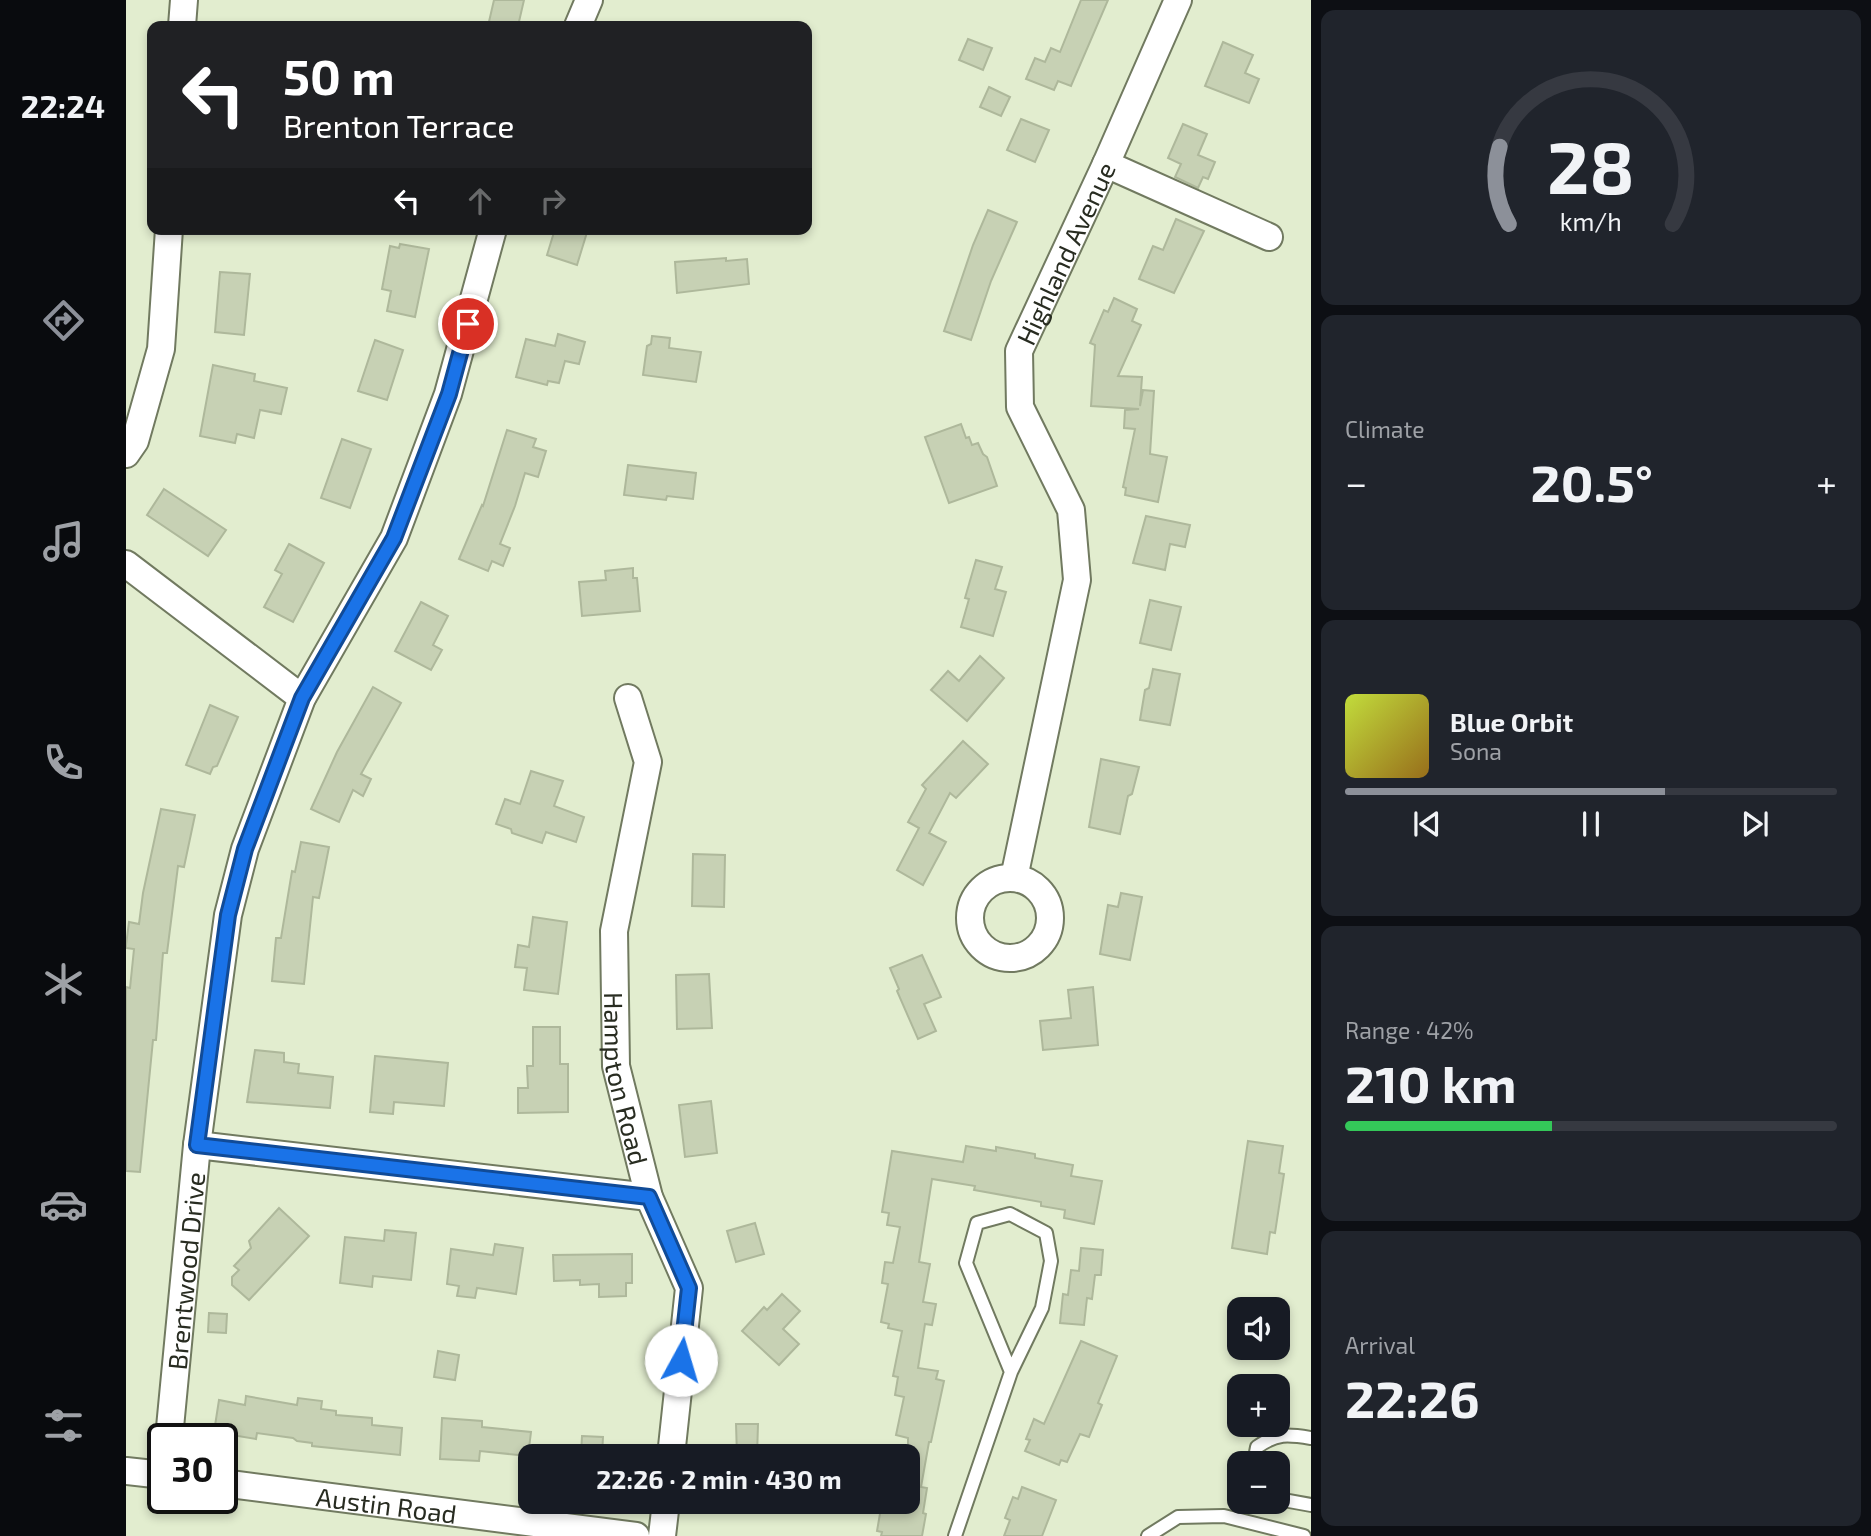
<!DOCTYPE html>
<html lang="en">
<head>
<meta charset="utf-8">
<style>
  body { margin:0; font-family:"Exo 2",sans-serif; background:#20242c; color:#f1f3f6; height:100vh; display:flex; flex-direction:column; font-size:26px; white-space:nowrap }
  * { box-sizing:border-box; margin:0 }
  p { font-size:23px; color:#9ea1a6 }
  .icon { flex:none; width:38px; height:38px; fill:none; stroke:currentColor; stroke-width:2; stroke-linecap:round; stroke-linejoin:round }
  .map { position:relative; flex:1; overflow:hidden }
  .side { display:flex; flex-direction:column; gap:10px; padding:10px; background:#0d0f14; width:560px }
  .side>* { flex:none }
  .banner { position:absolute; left:21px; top:21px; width:665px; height:214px; border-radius:14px; box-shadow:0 4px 10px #0003; background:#202124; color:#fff; overflow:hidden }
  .controls { position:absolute; left:1101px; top:1297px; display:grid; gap:14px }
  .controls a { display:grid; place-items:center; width:63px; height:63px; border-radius:14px; background:#171b24; box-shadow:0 4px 10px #0003; font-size:35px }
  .speed { position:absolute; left:21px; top:1423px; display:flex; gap:14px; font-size:35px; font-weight:700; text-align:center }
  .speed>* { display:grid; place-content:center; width:91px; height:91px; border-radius:50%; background:#171b24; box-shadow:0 4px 10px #0003; line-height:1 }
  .speed .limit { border:4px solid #111; border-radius:10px; background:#fff; color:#111 }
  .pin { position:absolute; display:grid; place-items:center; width:60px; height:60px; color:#fff; margin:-30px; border:4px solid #fff; border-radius:50%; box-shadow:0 2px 7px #0007 }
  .me { position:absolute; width:77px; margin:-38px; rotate:6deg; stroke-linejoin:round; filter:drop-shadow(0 0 5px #0008) }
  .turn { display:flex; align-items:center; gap:24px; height:147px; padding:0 21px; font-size:32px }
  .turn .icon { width:91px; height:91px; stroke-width:2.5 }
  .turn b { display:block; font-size:49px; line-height:60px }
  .lanes { display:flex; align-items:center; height:66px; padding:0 21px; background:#0003; justify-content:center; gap:35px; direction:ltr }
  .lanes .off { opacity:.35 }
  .big { font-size:52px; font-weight:700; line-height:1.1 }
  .side .widget { flex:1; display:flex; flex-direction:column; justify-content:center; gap:10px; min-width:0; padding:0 24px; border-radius:14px; background:#20242c }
  .side .dial { align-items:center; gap:0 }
  .dial svg { height:182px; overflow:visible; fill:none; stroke:#363941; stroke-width:7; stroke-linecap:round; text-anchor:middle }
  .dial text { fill:#f1f3f6; stroke:none }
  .song { display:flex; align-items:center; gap:21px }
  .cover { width:84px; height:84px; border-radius:10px; background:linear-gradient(135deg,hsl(70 70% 55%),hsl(40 70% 35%)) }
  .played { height:7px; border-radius:4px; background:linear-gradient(90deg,#8c9099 65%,#363941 65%) }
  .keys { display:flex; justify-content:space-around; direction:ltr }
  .heat { display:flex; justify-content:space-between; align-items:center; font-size:38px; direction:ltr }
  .charge { height:10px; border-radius:5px; background:linear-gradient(90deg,#34c759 42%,#363941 0) }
  .trip { position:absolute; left:392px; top:1444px; width:402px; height:70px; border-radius:14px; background:#171b24; box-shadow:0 4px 10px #0003; font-weight:700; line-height:70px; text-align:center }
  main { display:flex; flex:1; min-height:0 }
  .tab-bar { display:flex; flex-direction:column; width:126px; justify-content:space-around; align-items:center; background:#090b0e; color:#9ea1a6 }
  .tab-bar .icon { width:49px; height:49px }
  .tab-bar .selected { color:#8c9099 }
  .tab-bar b { font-size:32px; color:#f1f3f6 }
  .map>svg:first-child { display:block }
  .building { fill:#c7d1b4; stroke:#aeb89b; stroke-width:2 }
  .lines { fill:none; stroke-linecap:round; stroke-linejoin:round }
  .lane-casing { stroke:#717a60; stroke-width:16 }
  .street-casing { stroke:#717a60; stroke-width:30 }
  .lane { stroke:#fff; stroke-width:12 }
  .street { stroke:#fff; stroke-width:26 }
  .route-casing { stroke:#114b97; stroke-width:18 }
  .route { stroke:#1a73e8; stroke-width:12 }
  .labels { text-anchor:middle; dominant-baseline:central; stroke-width:7; stroke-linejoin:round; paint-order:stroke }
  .street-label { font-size:26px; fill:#282c21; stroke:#e2edcf }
</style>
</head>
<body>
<main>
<nav class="tab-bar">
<b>22:24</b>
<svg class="icon selected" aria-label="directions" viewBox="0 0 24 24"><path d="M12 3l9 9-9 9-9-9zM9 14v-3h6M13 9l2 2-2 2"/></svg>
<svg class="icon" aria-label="music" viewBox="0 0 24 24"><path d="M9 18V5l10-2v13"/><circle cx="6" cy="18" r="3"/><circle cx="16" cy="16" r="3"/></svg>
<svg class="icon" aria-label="phone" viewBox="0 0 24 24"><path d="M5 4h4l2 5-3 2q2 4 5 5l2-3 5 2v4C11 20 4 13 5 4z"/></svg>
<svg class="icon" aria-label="climate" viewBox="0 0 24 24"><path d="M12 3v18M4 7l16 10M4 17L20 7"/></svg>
<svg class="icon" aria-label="car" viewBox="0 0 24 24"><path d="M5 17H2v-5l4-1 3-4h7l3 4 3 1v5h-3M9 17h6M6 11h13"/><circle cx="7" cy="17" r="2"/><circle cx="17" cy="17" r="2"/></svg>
<svg class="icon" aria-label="filters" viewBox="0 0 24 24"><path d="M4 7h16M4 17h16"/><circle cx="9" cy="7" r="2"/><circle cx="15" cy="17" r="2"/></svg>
</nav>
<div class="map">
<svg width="1185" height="1536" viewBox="0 0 1185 1536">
  <rect width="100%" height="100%" fill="#e2edcf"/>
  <g class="building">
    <path d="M 368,0 L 398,0 L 392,26 L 362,26 Z"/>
    <path d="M 955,0 L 982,0 L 945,86 L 932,81 L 928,90 L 900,79 L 909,58 L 919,62 L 925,48 L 934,52 Z"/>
    <path d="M 842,39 L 866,48 L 857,70 L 833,60 Z"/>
    <path d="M 1097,42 L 1127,55 L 1119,73 L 1133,79 L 1123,103 L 1079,86 Z"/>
    <path d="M 863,87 L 884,97 L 875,116 L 854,107 Z"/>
    <path d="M 895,119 L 923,130 L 909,162 L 881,150 Z"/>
    <path d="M 1057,124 L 1081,134 L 1072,155 L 1089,162 L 1082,179 L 1077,177 L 1072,188 L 1049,177 L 1055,164 L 1042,158 Z"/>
    <path d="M 862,210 L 891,222 L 865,281 L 845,340 L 818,331 L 847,245 Z"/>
    <path d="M 1050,219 L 1078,231 L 1048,293 L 1013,279 L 1027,246 L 1037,250 Z"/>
    <path d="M 429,229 L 462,229 L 451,265 L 421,255 Z"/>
    <path d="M 274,244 L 303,249 L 289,317 L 261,311 L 265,291 L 256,289 L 264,246 L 273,248 Z"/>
    <path d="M 600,258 L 600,261 L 621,259 L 623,284 L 551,293 L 549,262 Z"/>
    <path d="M 94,272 L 124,274 L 118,335 L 89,332 Z"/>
    <path d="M 988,298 L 1011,309 L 1006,321 L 1015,325 L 992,376 L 1016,377 L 1014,406 L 1017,390 L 1028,391 L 1024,454 L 1041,457 L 1032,502 L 999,495 L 1000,488 L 997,487 L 1009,429 L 998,428 L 999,410 L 1013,409 L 965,406 L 969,345 L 964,343 L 978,310 L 982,312 Z"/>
    <path d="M 432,334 L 459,342 L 453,364 L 439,361 L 433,383 L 422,381 L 421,385 L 390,377 L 400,339 L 429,346 Z"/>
    <path d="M 526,336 L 544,338 L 543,348 L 575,352 L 570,382 L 517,375 L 521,346 L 525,344 Z"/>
    <path d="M 249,340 L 277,350 L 261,400 L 232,391 Z"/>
    <path d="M 87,365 L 129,374 L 128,381 L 161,388 L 155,414 L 134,410 L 128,438 L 111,434 L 109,443 L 74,436 Z"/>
    <path d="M 835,424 L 840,438 L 843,437 L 846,445 L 852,443 L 857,454 L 861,457 L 871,486 L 823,503 L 799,437 Z"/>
    <path d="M 381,430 L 410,439 L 407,447 L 420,451 L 412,477 L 399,473 L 389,506 L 374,544 L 384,548 L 377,566 L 366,561 L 362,571 L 333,559 L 356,505 L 357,506 Z"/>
    <path d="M 216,439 L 245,449 L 224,508 L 195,498 Z"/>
    <path d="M 502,465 L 570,473 L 567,499 L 541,496 L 540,500 L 498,495 Z"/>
    <path d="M 38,489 L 100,530 L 82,556 L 21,515 Z"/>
    <path d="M 1020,516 L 1064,525 L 1059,547 L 1044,544 L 1039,570 L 1007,563 Z"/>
    <path d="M 163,544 L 198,563 L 167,622 L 138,607 L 156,574 L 149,570 Z"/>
    <path d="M 850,560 L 876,567 L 869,589 L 880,592 L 867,636 L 835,627 L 843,599 L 839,598 Z"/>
    <path d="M 507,568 L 507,578 L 511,578 L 514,611 L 456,616 L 453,582 L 480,580 L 479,571 Z"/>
    <path d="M 1024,600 L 1055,607 L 1045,650 L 1014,643 Z"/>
    <path d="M 295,602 L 322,616 L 307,645 L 316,650 L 305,670 L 269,651 Z"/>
    <path d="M 854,656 L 878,678 L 841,721 L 805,690 L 822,671 L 833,681 Z"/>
    <path d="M 1027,669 L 1054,674 L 1044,725 L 1014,720 L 1019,690 L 1023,688 Z"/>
    <path d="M 247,687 L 275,703 L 235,774 L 245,779 L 237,796 L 227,790 L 213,822 L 185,809 L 211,752 Z"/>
    <path d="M 84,705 L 112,717 L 91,766 L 87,767 L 84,774 L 60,765 Z"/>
    <path d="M 837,741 L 862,764 L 830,798 L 824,793 L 803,833 L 820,842 L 797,885 L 771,870 L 793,828 L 782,822 L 800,789 L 796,785 Z"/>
    <path d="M 975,759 L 1013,767 L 1006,794 L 1002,796 L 994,834 L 963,827 Z"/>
    <path d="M 405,771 L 437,781 L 428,806 L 458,817 L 450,842 L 420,832 L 416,843 L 386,833 L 385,829 L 370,824 L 379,799 L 394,804 Z"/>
    <path d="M 35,809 L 69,815 L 58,867 L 52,866 L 41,953 L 37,953 L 30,1040 L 27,1040 L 14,1172 L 0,1171 L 0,987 L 4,988 L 8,949 L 0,948 L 0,945 L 3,922 L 13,924 L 17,893 Z"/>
    <path d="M 175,842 L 203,847 L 193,898 L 187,897 L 178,984 L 146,981 L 150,938 L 155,938 L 166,871 L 169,872 Z"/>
    <path d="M 567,854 L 599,855 L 598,907 L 566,906 Z"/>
    <path d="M 995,893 L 1016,897 L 1004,960 L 974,954 L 982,905 L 992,907 Z"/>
    <path d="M 407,917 L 441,922 L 432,994 L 398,990 L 401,968 L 389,967 L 392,945 L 403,947 Z"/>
    <path d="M 796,955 L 815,997 L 798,1004 L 810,1031 L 792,1039 L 771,991 L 773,989 L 764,968 Z"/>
    <path d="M 583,974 L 586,1028 L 551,1029 L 550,975 Z"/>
    <path d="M 967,987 L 972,1045 L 917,1050 L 914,1021 L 945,1018 L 942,990 Z"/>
    <path d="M 407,1027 L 434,1027 L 434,1064 L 442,1064 L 442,1112 L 392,1113 L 392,1088 L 402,1088 L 401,1066 L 407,1066 Z"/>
    <path d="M 129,1050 L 158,1053 L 158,1062 L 173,1064 L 172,1073 L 207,1077 L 204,1108 L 121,1102 Z"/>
    <path d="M 249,1056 L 322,1063 L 318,1106 L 268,1102 L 267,1114 L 244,1112 Z"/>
    <path d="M 585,1101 L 591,1153 L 559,1157 L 553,1105 Z"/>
    <path d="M 1122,1141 L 1157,1146 L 1153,1173 L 1158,1174 L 1149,1233 L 1144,1232 L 1141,1254 L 1106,1248 Z"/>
    <path d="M 840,1146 L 870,1151 L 870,1147 L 909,1154 L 909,1158 L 947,1165 L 945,1176 L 976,1181 L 968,1224 L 938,1218 L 939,1210 L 915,1206 L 915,1202 L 848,1190 L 849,1186 L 806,1179 L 793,1262 L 804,1264 L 797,1302 L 810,1304 L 806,1325 L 799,1324 L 792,1368 L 812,1371 L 810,1379 L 818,1381 L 805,1442 L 803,1442 L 795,1487 L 801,1488 L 797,1513 L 800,1514 L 796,1536 L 755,1536 L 756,1532 L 751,1531 L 756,1502 L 782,1502 L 782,1438 L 770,1435 L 778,1397 L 769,1395 L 772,1377 L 767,1376 L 776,1331 L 762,1328 L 763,1324 L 755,1322 L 762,1284 L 756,1283 L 759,1262 L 767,1263 L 774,1227 L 761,1225 L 763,1213 L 756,1212 L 766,1151 L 837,1162 Z"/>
    <path d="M 153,1208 L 183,1236 L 123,1300 L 106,1285 L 106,1277 L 113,1270 L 108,1266 L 125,1248 L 123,1241 Z"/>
    <path d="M 629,1223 L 638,1254 L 610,1262 L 601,1231 Z"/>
    <path d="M 259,1230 L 290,1233 L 285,1280 L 247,1276 L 246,1287 L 214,1283 L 219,1237 L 258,1241 Z"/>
    <path d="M 369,1244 L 397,1248 L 390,1294 L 351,1288 L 349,1298 L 331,1296 L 333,1286 L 321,1284 L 325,1249 L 367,1255 Z"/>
    <path d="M 955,1248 L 977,1250 L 975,1275 L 969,1275 L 966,1299 L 961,1298 L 958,1325 L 934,1323 L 937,1294 L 942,1295 L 945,1270 L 953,1271 Z"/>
    <path d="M 506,1254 L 506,1283 L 500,1283 L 500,1296 L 473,1297 L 473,1284 L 454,1285 L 454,1280 L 428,1281 L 427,1255 Z"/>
    <path d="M 656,1294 L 674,1311 L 657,1329 L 673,1344 L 653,1365 L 616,1331 L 638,1307 L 641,1310 Z"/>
    <path d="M 83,1313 L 101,1314 L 100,1333 L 82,1332 Z"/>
    <path d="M 955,1341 L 991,1356 L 972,1403 L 976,1405 L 963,1437 L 954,1434 L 941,1462 L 935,1460 L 933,1465 L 899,1451 L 904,1440 L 900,1439 L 908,1419 L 918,1424 Z"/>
    <path d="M 312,1351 L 333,1355 L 329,1380 L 308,1377 Z"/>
    <path d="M 120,1396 L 171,1405 L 172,1398 L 196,1401 L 195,1409 L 210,1411 L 210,1415 L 246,1418 L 246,1425 L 276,1428 L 274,1455 L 186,1446 L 186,1443 L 171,1441 L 167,1438 L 131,1433 L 130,1439 L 88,1432 L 93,1400 L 119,1405 Z"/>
    <path d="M 316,1418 L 356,1421 L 356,1427 L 405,1432 L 402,1456 L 354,1451 L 353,1461 L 314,1459 Z"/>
    <path d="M 610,1424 L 632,1424 L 631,1456 L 611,1456 Z"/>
    <path d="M 456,1436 L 477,1437 L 476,1456 L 455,1456 Z"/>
    <path d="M 896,1487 L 930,1500 L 916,1536 L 878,1536 L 884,1520 L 879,1518 L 887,1497 L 892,1499 Z"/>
  </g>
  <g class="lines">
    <defs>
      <g id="lane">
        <path d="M 1128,1463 L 1131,1447 C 1151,1433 1161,1434 1185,1438"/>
        <path d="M 1152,1499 L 1185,1505"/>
        <path d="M 829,1536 L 885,1372 L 916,1308 L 925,1261 L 920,1233 L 884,1214 L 851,1223 L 840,1263 L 885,1372"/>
        <path d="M 1022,1536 L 1052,1517 L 1098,1516 L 1178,1536"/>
      </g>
      <g id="street">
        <path d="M 56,26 L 58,0"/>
        <path d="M 452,26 L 463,0"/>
        <path d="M 980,164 L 1143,237"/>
        <path d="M 0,454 L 9,441 L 35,349 L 43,229"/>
        <path d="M 0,564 L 176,698"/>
        <path id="s1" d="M 502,698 L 522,762 L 488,931 L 490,1066 L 523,1197 L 563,1288 L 545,1456"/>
        <path id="s2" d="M 888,878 L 951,580 L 945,510 L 894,407 L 893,351 L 980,164 L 1052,0"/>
        <circle cx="884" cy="918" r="40"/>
        <path d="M 71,1145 L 523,1197"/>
        <path id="s3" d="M 43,1438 L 71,1145 L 102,915 L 119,849 L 176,698 L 268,538 L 322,394 L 367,229"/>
        <path d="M 0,1471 L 37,1475"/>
        <path id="s4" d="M 96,1483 L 510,1536"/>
        <path d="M 536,1536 L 540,1502"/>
      </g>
    </defs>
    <use href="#lane" class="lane-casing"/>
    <use href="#street" class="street-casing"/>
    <use href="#lane" class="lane"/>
    <use href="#street" class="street"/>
  </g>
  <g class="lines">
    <defs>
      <path id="route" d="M 342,324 L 323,394 L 268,538 L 176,698 L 119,849 L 102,915 L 71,1145 L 523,1197 L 563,1288 L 555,1360"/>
    </defs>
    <use href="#route" class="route-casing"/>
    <use href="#route" class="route"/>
  </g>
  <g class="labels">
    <g class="street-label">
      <text stroke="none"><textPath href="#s2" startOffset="654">Highland Avenue</textPath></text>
      <text stroke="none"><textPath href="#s1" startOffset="388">Hampton Road</textPath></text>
      <text stroke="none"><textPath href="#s3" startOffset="168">Brentwood Drive</textPath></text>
      <text stroke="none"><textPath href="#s4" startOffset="166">Austin Road</textPath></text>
    </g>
  </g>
</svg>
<div class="controls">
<a><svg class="icon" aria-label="sound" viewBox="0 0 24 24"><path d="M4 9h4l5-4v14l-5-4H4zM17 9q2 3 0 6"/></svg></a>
<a>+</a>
<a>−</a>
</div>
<div class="speed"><div class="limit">30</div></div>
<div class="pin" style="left:342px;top:324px;background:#d93025"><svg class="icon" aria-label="arrive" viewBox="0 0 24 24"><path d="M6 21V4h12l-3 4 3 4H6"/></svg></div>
<svg class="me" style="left:555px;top:1360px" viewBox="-20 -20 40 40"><circle r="19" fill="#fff"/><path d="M0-13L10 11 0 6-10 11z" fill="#1a73e8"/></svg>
<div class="trip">22:26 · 2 min · 430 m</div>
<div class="banner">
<div class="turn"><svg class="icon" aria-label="left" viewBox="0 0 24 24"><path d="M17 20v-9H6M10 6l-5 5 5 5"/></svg><div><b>50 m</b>Brenton Terrace</div></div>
<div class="lanes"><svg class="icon" aria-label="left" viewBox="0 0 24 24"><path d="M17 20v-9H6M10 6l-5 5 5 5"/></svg><svg class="icon off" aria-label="ahead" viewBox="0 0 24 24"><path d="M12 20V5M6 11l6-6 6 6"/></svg><svg class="icon off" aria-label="right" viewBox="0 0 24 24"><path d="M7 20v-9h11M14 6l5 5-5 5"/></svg></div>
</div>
</div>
<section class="side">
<div class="widget dial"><svg viewBox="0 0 100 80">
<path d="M14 69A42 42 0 1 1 86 69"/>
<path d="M14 69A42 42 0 0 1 10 35" stroke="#8c9099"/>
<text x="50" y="56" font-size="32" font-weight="700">28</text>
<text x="50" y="72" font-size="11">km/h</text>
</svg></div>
<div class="widget"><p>Climate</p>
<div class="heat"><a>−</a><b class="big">20.5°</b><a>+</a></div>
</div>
<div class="widget">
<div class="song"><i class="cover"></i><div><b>Blue Orbit</b><p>Sona</p></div></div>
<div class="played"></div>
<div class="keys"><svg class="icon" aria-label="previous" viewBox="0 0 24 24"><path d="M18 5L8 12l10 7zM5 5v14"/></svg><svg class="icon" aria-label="pause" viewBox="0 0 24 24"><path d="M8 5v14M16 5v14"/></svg><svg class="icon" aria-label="next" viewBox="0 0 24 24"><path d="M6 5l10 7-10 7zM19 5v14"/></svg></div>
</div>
<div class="widget"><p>Range · 42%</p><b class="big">210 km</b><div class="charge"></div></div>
<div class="widget"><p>Arrival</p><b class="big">22:26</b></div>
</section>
</main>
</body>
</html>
